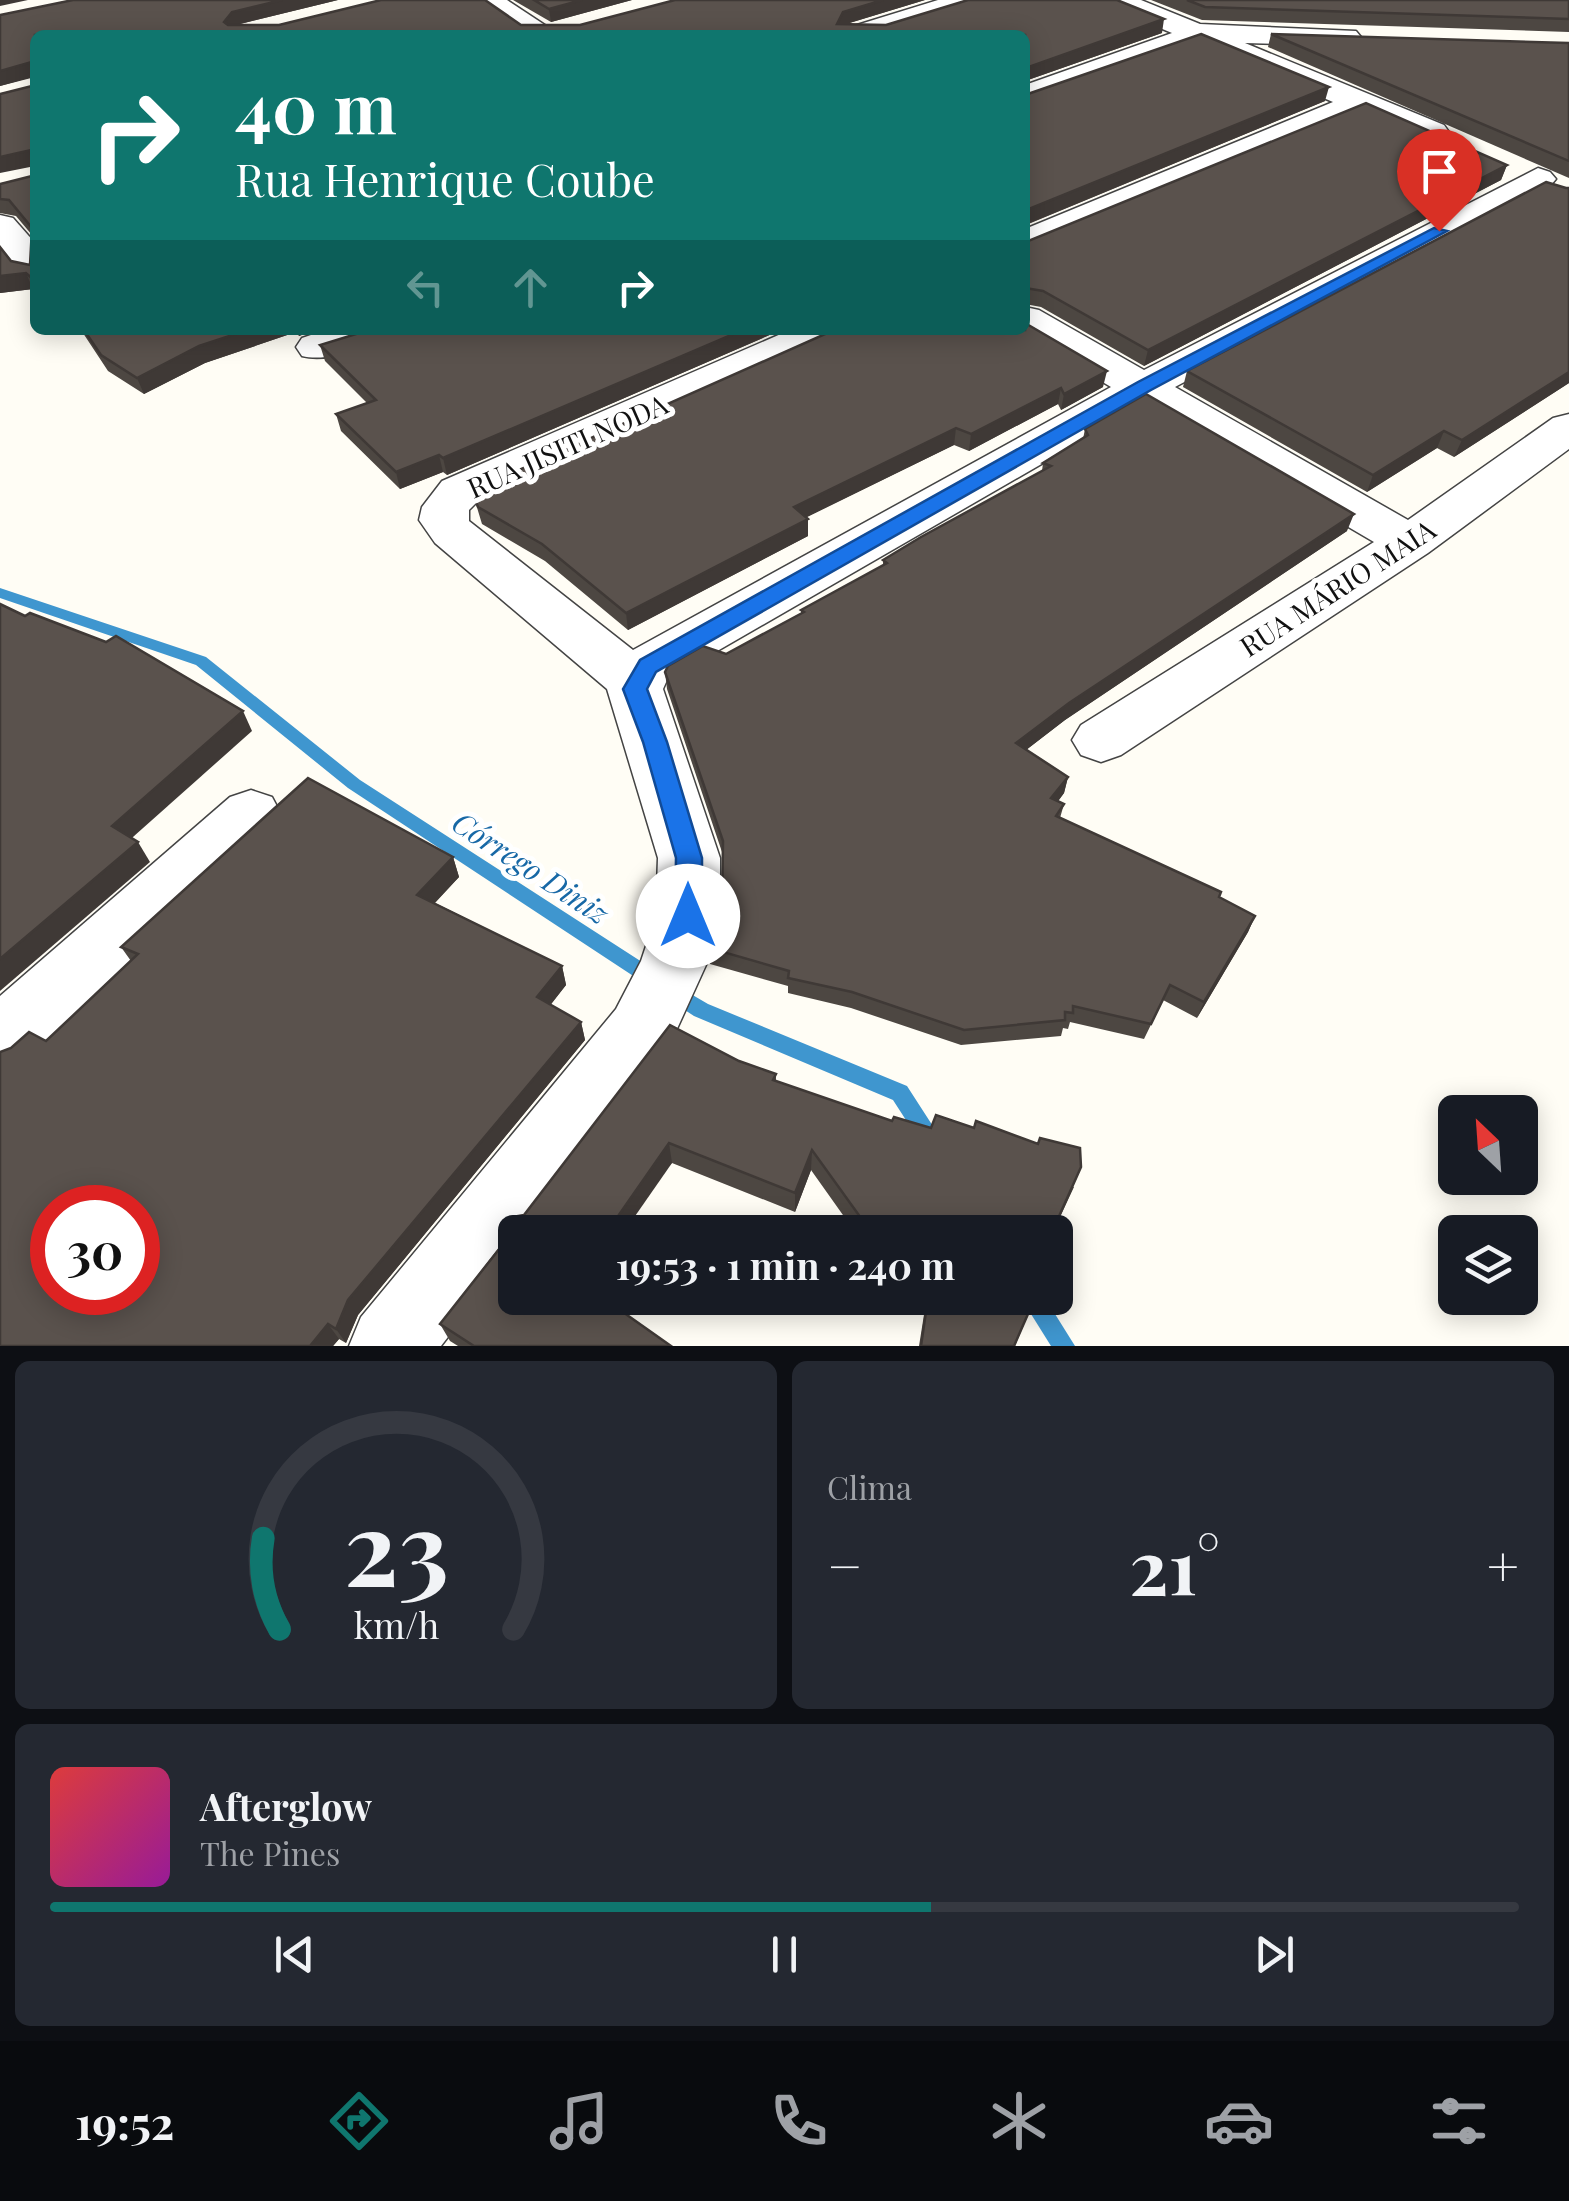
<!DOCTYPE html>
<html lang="pt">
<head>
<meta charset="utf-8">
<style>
  body { margin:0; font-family:"Playfair Display",serif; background:#242831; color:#f1f3f6; height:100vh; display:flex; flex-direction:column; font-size:38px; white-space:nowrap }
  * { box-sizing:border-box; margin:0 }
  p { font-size:32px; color:#9ea1a6 }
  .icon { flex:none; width:55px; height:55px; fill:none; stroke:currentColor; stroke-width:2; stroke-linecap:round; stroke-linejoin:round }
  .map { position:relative; height:1346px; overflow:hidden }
  .side { display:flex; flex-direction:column; gap:15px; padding:15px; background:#0d0f14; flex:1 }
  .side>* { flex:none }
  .guide { position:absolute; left:30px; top:30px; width:1000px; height:305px; border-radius:15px; box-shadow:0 5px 25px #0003; background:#0f766e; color:#fff; overflow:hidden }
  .needle { width:65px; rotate:335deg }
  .controls { position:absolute; left:1438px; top:1095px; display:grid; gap:20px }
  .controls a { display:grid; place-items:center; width:100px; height:100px; border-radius:15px; background:#171b24; box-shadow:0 5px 25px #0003; font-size:50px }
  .speed { position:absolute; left:30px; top:1185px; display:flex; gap:20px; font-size:50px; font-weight:700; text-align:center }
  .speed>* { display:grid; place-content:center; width:130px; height:130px; border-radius:50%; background:#171b24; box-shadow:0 5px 25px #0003; line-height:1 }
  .speed .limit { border:15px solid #d22; background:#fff; color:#111 }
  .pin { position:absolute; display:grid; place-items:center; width:85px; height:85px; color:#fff; margin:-102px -42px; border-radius:50% 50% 50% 0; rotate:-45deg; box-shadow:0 0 10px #0007 }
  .pin .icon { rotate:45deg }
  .me { position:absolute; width:110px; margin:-55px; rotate:0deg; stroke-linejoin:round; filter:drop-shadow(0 0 8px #0008) }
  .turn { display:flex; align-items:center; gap:35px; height:210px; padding:0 40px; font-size:45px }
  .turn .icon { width:130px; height:130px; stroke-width:2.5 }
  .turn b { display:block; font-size:70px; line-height:85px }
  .lanes { display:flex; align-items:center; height:95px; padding:0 40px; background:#0003; justify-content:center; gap:50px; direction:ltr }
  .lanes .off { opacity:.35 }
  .big { font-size:75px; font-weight:700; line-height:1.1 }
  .side .tile { flex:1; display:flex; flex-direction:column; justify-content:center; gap:15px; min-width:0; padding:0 35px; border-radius:15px; background:#242831 }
  .side .dial { align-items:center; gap:0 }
  .dial svg { height:260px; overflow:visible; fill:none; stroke:#363941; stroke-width:7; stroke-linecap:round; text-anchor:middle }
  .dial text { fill:#f1f3f6; stroke:none }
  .song { display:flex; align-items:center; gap:30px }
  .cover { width:120px; height:120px; border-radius:15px; background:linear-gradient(135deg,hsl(0 70% 55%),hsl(300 70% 35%)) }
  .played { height:10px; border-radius:5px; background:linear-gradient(90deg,#0f766e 60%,#363941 60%) }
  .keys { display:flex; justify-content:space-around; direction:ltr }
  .heat { display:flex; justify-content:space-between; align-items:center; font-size:55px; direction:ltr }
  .side .tiles { flex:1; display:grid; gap:15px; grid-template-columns:1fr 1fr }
  .tile:last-child { grid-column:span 2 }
  .trip { position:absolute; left:498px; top:1215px; width:575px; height:100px; border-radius:15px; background:#171b24; box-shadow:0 5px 25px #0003; font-weight:700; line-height:100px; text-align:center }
  .dock { display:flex; height:160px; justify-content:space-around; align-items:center; background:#090b0e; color:#9ea1a6 }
  .dock .icon { width:70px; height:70px }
  .dock .selected { color:#0f766e }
  .dock b { font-size:45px; color:#f1f3f6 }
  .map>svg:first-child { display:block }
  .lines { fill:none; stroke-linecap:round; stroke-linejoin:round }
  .stream { fill:#3f96cf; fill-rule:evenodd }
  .minor-casing { stroke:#444; stroke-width:3 }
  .minor { fill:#fff; fill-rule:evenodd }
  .wall { fill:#4d4742 }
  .shaded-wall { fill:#3f3936 }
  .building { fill:#5a524d; stroke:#3f3936; stroke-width:2.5; fill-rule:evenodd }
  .route { fill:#1a73e8; stroke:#114b97; stroke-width:2.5 }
  .labels { text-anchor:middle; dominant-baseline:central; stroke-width:10; stroke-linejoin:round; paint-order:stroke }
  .street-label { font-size:28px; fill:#111; stroke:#fff }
  .water-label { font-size:30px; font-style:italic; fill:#1768a6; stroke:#fff }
</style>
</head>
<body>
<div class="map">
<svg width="1569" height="1346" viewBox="0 0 1569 1346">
  <rect width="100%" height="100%" fill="#fffdf5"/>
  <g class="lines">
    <g class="stream">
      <path d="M 0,588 L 206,657 L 360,780 L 659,973 L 662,979 L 659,985 L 653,987 L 647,985 L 348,788 L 196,665 L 0,598 Z"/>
      <path d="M 672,983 L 708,1004 L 907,1086 L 938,1134 L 941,1141 L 938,1148 L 931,1151 L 924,1148 L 893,1100 L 694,1016 L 665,997 L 663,991 L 665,985 Z"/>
      <path d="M 1021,1298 L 1045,1298 L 1075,1346 L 1051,1346 Z"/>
    </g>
    <defs>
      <g id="minor">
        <path d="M 473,0 L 507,0 L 560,35 L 525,35 Z"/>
        <path d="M 938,0 L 981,0 L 977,6 L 884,35 L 839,35 L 844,29 Z"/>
        <path d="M 1103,0 L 1141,0 L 1200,24 L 1356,31 L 1361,37 L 1356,43 L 1346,46 L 1245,43 L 1444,125 L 1449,132 L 1444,139 L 1432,142 L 1360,113 L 1025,254 L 1025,229 L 1333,102 L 1197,44 L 1025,106 L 1025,85 L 1172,33 L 1107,6 Z"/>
        <path d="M 1538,168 L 1550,172 L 1556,179 L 1550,186 L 1175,387 L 1408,520 L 1553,418 L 1569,414 L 1569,449 L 1428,553 L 1121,755 L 1101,762 L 1081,755 L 1072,740 L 1081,725 L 1374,542 L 1142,406 L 667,680 L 663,689 L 720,858 L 720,916 L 706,965 L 666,1053 L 528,1232 L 515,1232 L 515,1250 L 441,1346 L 349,1346 L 361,1317 L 616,1009 L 641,961 L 656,916 L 658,858 L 607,689 L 435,543 L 419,520 L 422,507 L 442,481 L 790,330 L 846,330 L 840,339 L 476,503 L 469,510 L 469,521 L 633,650 L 1111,387 L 1015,330 L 1025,330 L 1025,307 L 1039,310 L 1144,370 Z"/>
        <path d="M 0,215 L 13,218 L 35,243 L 35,278 L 21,274 L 0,249 Z"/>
        <path d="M 326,330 L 387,330 C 373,350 325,362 302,356 L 296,347 L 302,338 Z"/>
        <path d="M 251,790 L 272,797 L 281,814 L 272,831 L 25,1063 L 0,1072 L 0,996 L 230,797 Z"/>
      </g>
    </defs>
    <use href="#minor" class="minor-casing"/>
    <use href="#minor" class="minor"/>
  </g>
  <g class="wall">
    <path d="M 338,0 L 236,25 L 580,25 L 675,0 L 925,0 L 846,24 L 1162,33 L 1025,81 L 35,35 L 35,291 L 33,289 L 0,293 L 0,247 L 11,261 L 30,265 L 32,235 L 16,216 L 0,213 L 0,184 L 32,176 L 32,77 L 0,86 L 0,15 Z"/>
    <path d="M 513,0 L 632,0 L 551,22 Z"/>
    <path d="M 1151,0 L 1569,0 L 1569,32 L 1202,20 Z"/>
    <path d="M 1271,34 L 1569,43 L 1569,178 L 1268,47 Z"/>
    <path d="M 1025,95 L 1325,101 L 1026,225 L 1026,242 L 1507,165 L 1501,180 L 1144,366 L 1041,307 L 1025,304 Z"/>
    <path d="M 1566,188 L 1569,383 L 1454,457 L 1437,448 L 1367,492 L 1183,387 L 1187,371 Z"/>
    <path d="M 81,330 L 315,330 L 299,336 L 296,332 L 205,363 L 144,394 L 108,371 Z"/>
    <path d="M 781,330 L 447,475 L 443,472 L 400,489 L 341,431 L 336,414 L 367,403 L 325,361 L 320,345 Z"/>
    <path d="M 834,330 L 1103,387 L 1061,410 L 1058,404 L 969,451 L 954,445 L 806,517 L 808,536 L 628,630 L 545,561 L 482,524 L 472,491 Z"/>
    <path d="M 1085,429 L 1347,531 L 1065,720 L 1026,750 L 1068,777 L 1064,793 L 1058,801 L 1064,804 L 1060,818 L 1255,916 L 1248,932 L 1197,1018 L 1163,1000 L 1144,1039 L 1070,1022 L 1068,1029 L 1063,1028 L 1061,1036 L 961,1045 L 851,1008 L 788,993 L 788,986 L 710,964 L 709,948 L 722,912 L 723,855 L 667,689 L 665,672 L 726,654 L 801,614 L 801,610 L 883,565 L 883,560 L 1042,471 L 1043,463 L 1083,439 Z"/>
    <path d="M 453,857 L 459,877 L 435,903 L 562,966 L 566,985 L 550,1005 L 581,1022 L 585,1040 L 358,1315 L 346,1343 L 339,1339 L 333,1346 L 0,1346 L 46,1041 L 131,961 L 121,947 Z"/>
    <path d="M 739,1061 L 776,1074 L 776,1081 L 1074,1187 L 1053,1232 L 855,1232 L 811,1170 L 795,1212 L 672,1163 L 515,1298 L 671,1346 L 458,1346 L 450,1341 L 440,1324 L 524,1215 Z"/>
    <path d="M 918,1298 L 1035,1298 L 1015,1346 L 919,1346 L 926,1302 Z"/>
  </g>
  <g class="shaded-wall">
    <path d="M 0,0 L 28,0 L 0,6 Z"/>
    <path d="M 282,0 L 338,0 L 236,25 L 228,35 L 224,22 L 232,12 Z"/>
    <path d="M 582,0 L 632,0 L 551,22 L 549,9 Z"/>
    <path d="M 883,0 L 925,0 L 843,25 L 837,24 L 843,12 Z"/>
    <path d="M 1164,19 L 1162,33 L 1025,81 L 1026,68 Z"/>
    <path d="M 32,62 L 35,77 L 0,86 L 0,71 Z"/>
    <path d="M 1329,87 L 1325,101 L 1025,225 L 1026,210 Z"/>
    <path d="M 31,150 L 35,166 L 0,173 L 0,157 Z"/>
    <path d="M 1507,165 L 1501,180 L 1144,366 L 1148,350 Z"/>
    <path d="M 26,273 L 33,289 L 0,293 L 0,276 Z"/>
    <path d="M 248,330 L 295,330 L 296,332 L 205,363 L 144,394 L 137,378 L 199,346 Z"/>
    <path d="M 298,330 L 315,330 L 299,336 Z"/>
    <path d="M 743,330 L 781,330 L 447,475 L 443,458 Z"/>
    <path d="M 1107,371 L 1103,387 L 1061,410 L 1064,394 Z"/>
    <path d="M 1569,372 L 1569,383 L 1454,457 L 1462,440 Z"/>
    <path d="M 1061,388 L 1058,404 L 969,451 L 971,434 Z"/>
    <path d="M 956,428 L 954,445 L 793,524 L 794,507 Z"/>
    <path d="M 1444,431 L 1437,448 L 1367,492 L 1373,475 Z"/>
    <path d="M 439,455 L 443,472 L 400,489 L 396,472 Z"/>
    <path d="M 1354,514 L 1347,531 L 1065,720 L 1013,760 L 1016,743 L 1069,703 Z"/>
    <path d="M 808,519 L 808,536 L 628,630 L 626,613 Z"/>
    <path d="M 243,711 L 252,731 L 124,845 L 112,826 Z"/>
    <path d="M 1068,777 L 1064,793 L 1048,815 L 1051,798 Z"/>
    <path d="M 138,842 L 150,862 L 0,991 L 0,959 Z"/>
    <path d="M 453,857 L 459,877 L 424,914 L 417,895 Z"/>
    <path d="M 1255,916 L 1248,932 L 1197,1018 L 1204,1002 Z"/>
    <path d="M 562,966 L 566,985 L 542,1016 L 537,997 Z"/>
    <path d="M 581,1022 L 585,1040 L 358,1315 L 346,1343 L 336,1329 L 348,1300 Z"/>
    <path d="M 669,1143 L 672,1163 L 624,1232 L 607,1232 Z"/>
    <path d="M 812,1150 L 811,1170 L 795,1212 L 795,1193 Z"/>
    <path d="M 328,1324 L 339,1339 L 333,1346 L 310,1346 Z"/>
  </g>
  <g class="building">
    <path d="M 73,0 L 282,0 L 232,12 L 224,22 L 228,25 L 279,25 L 381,0 L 485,0 L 521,25 L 580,25 L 675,0 L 883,0 L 843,12 L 837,24 L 886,25 L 968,0 L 1117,0 L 1164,19 L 1026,68 L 1025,85 L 1025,35 L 35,35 L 35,281 L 26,273 L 0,276 L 0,247 L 11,261 L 30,265 L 32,228 L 9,200 L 0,199 L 0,184 L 32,176 L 31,150 L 0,157 L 0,94 L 32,86 L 32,62 L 0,71 L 0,15 Z"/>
    <path d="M 534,0 L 582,0 L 549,9 Z"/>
    <path d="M 1187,0 L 1569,0 L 1569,19 L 1205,7 Z"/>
    <path d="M 1201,34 L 1329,87 L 1026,210 L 1026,242 L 1366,103 L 1507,165 L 1148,350 L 1043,291 L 1025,288 L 1025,95 Z"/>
    <path d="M 1271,34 L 1569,43 L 1569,161 Z"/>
    <path d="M 1546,182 L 1566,188 L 1569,188 L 1569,372 L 1462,440 L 1444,431 L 1373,475 L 1187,371 Z"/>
    <path d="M 1025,323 L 1107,371 L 1064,394 L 1061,388 L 971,434 L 956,428 L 794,507 L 808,519 L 626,613 L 542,544 L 478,507 L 472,491 L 834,330 L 1025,330 Z"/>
    <path d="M 84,330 L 248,330 L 199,346 L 137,378 L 101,355 Z"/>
    <path d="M 369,330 L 743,330 L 443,458 L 439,455 L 396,472 L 336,414 L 376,400 L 320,345 Z"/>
    <path d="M 1146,394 L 1354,514 L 1069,703 L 1016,743 L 1068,777 L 1051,798 L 1064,804 L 1056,816 L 1221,892 L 1219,897 L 1255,916 L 1204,1002 L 1170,985 L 1151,1024 L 1073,1006 L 1073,1013 L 1065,1012 L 1065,1020 L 964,1030 L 852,992 L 788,978 L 789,971 L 709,948 L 722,912 L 723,841 L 665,672 L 668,666 L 703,646 L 726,654 L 804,612 L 801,610 L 887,563 L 883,560 L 921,537 L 1051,466 L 1043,463 L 1088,435 L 1085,429 Z"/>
    <path d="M 0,604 L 25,616 L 30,613 L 106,642 L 116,636 L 243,711 L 112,826 L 138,842 L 0,959 Z"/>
    <path d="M 308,778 L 453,857 L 417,895 L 562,966 L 537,997 L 581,1022 L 348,1300 L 336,1329 L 328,1324 L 310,1346 L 0,1346 L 0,1052 L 11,1048 L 29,1032 L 46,1041 L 138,954 L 121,947 ZM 52,1208 L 138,1208 L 138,1292 L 52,1292 Z"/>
    <path d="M 670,1025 L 739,1061 L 776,1074 L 773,1080 L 892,1121 L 894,1117 L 931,1128 L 936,1115 L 974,1128 L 976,1121 L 1038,1144 L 1040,1138 L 1080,1148 L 1081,1167 L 1052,1232 L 871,1232 L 812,1150 L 795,1193 L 669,1143 L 607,1232 L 515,1232 L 515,1298 L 603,1298 L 671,1346 L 474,1346 L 440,1324 L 511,1234 L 512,1217 L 524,1215 Z"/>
    <path d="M 1055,1235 L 1060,1238 L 1055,1250 Z"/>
    <path d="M 928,1298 L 1035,1298 L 1014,1346 L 921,1346 Z"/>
  </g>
  <path class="route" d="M 1434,228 L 1447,231 L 1151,390 L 656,672 L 647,689 L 667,742 L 702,858 L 702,916 L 698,924 L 688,927 L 679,924 L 675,916 L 676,858 L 643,742 L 623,689 L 640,660 L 1138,382 Z"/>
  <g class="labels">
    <g class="street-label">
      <text transform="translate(567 445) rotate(-24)">RUA JISITI NODA</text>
      <text transform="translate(1337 587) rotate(-33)">RUA MÁRIO MAIA</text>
    </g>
    <g class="water-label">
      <text transform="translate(531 867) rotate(33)">Córrego Diniz</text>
    </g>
  </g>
</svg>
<div class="controls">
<a><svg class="needle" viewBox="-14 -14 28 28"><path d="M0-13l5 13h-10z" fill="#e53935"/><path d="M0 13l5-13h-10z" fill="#9ea1a6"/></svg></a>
<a><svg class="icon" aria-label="layers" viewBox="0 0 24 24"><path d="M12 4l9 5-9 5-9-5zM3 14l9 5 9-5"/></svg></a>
</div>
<div class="speed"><div class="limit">30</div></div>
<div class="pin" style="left:1439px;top:231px;background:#d93025"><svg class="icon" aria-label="arrive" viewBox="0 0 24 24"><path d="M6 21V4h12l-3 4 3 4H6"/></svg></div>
<svg class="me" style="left:688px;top:916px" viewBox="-20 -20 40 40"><circle r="19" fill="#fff"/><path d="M0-13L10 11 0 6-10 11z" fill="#1a73e8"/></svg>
<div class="trip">19:53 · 1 min · 240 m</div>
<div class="guide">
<div class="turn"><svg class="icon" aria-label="right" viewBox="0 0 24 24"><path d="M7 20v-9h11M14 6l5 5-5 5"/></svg><div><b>40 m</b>Rua Henrique Coube</div></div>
<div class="lanes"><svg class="icon off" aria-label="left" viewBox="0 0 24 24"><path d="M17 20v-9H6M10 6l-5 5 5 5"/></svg><svg class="icon off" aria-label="ahead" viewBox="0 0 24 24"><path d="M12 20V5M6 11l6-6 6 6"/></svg><svg class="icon" aria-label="right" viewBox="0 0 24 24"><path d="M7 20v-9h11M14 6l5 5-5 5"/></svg></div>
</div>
</div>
<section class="side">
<div class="tiles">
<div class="tile dial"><svg viewBox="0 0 100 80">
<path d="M14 69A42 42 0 1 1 86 69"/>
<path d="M14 69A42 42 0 0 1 9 41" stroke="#0f766e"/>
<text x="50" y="56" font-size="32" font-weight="700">23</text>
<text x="50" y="72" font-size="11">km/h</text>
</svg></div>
<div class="tile"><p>Clima</p>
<div class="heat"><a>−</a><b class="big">21°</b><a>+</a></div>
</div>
<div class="tile">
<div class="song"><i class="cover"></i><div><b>Afterglow</b><p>The Pines</p></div></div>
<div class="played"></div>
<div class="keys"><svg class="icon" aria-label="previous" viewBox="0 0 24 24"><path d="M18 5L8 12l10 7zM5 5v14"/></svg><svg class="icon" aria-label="pause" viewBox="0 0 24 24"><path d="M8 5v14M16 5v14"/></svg><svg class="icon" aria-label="next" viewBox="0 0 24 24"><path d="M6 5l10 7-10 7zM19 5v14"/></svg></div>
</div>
</div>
</section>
<nav class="dock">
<b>19:52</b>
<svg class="icon selected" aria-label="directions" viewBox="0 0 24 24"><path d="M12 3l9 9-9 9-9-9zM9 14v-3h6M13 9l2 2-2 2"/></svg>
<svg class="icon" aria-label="music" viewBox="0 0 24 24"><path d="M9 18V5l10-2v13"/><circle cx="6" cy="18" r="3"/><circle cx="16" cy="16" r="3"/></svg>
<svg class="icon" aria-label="phone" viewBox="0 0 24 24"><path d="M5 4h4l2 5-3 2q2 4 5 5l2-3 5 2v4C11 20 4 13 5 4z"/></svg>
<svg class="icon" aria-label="climate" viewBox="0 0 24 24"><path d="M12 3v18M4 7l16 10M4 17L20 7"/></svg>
<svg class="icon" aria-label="car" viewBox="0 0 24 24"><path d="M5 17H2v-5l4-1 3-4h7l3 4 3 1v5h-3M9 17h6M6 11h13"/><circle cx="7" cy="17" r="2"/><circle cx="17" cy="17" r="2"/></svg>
<svg class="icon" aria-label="filters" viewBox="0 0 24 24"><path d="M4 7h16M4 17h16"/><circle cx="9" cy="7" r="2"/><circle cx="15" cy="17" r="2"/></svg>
</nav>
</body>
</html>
